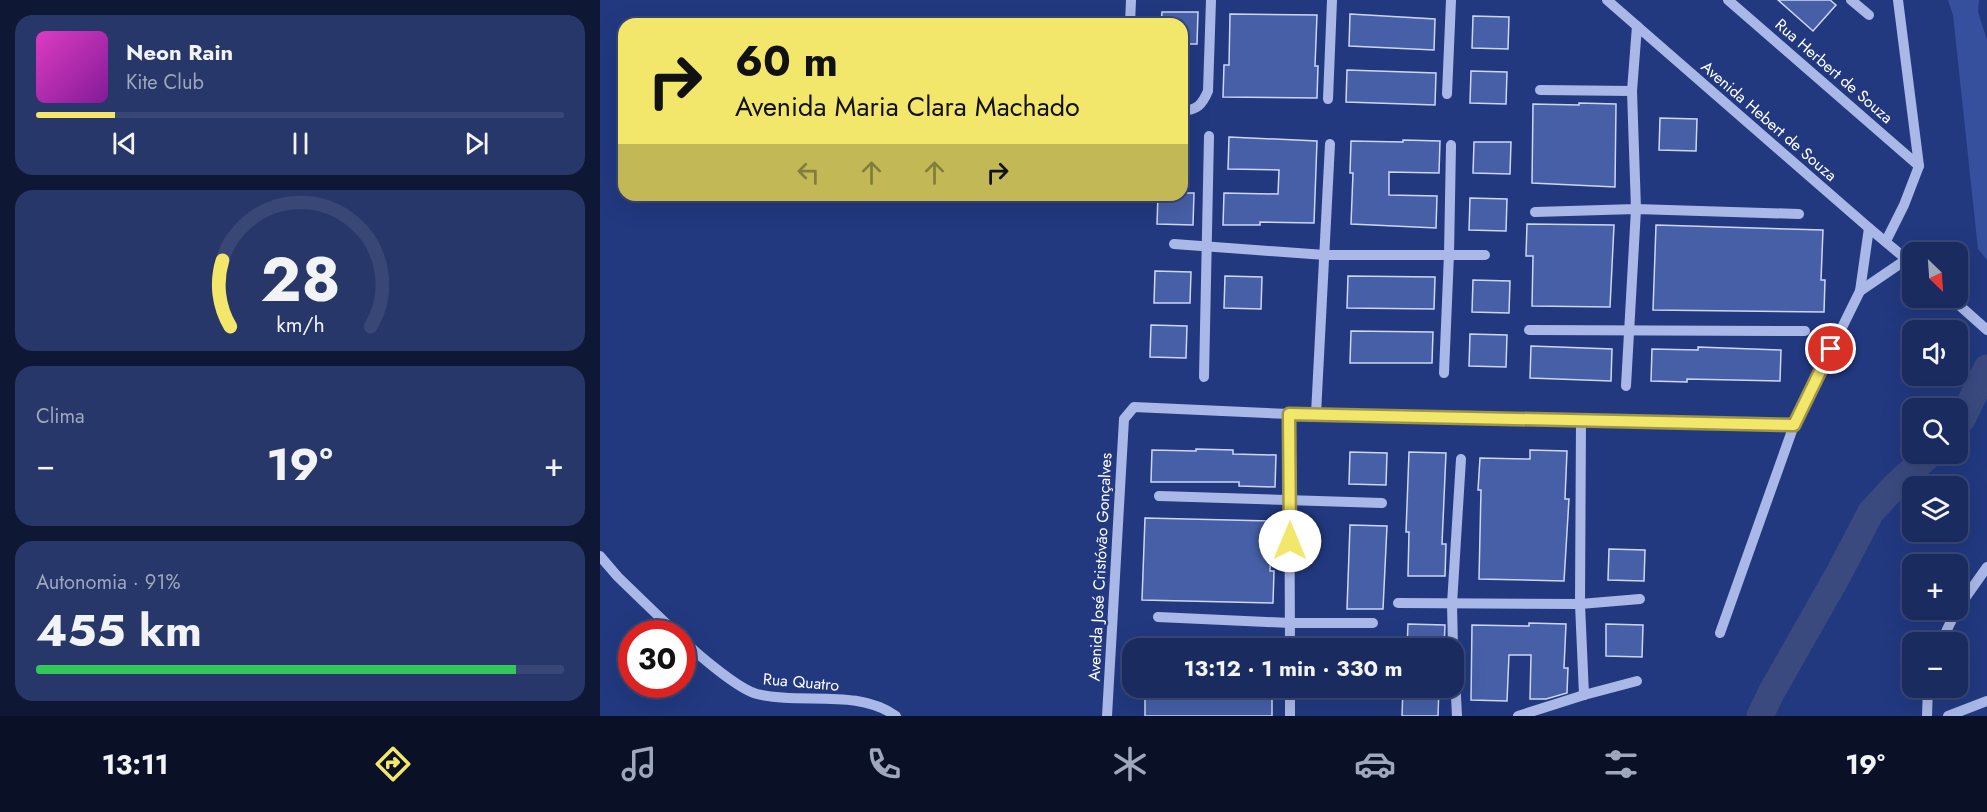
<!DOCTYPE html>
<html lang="pt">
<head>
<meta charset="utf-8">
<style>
  body { margin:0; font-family:Jost,sans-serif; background:#273769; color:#f1f3f6; height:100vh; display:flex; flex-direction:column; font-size:22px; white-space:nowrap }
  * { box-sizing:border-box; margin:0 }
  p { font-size:20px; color:#9fa7bd }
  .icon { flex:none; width:33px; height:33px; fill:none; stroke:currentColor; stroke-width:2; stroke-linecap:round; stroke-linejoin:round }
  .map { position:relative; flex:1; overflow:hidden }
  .sheet { display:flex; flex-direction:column; gap:15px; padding:15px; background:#0e1835; width:600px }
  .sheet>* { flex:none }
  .guide { position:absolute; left:18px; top:18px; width:570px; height:183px; border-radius:18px; box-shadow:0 6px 24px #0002,0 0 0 2px #384775; background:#f3e76b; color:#111; overflow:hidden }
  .needle { width:39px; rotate:155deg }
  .fabs { position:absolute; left:1302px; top:242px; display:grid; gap:12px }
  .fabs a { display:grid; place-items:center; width:66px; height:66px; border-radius:12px; background:#1a2b60; box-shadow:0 6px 24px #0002,0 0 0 2px #384775; font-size:30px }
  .speed { position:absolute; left:18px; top:620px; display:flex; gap:12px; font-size:30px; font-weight:700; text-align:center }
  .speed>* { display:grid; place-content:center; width:78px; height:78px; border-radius:50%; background:#1a2b60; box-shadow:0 6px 24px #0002,0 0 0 2px #384775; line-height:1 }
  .speed .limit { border:9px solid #d22; background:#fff; color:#111 }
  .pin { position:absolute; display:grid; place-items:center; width:51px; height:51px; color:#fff; margin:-26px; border:3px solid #fff; border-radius:50%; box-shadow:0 2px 6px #0007 }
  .me { position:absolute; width:66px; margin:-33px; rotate:0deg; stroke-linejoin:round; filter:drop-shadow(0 0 4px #0008) }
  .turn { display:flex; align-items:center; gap:21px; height:126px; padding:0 18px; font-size:27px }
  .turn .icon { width:78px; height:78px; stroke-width:2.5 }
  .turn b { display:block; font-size:42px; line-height:51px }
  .lanes { display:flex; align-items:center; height:57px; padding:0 18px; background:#0003; justify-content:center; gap:30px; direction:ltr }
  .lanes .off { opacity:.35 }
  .big { font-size:45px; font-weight:700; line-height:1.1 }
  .sheet .widget { flex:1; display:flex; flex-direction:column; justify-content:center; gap:9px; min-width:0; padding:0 21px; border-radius:18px; background:#273769 }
  .sheet .dial { align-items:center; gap:0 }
  .dial svg { height:156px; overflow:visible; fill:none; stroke:#384775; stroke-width:7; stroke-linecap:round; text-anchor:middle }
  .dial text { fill:#f1f3f6; stroke:none }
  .song { display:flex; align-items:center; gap:18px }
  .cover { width:72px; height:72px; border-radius:9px; background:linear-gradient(135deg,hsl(310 70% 55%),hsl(290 70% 35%)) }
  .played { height:6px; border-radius:3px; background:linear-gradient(90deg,#f3e76b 15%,#384775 15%) }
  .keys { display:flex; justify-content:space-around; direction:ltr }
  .heat { display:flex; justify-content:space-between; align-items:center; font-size:33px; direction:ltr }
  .charge { height:9px; border-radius:4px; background:linear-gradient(90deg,#34c759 91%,#384775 0) }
  .trip { position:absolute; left:522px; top:638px; width:342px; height:60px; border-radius:18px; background:#1a2b60; box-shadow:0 6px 24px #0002,0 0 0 2px #384775; font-weight:700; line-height:60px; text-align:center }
  .tab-bar { display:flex; height:96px; justify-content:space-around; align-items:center; background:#0a1126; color:#9fa7bd }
  .tab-bar .icon { width:42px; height:42px }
  .tab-bar .active { color:#f3e76b }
  .tab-bar b { font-size:27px; color:#f1f3f6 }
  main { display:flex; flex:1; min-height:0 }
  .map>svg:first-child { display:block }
  .green { fill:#37509e }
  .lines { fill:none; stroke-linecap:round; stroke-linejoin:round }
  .river { stroke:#3a4a7f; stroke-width:27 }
  .building { fill:#465fa7; stroke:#ccd7f6; stroke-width:1.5 }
  .minor { stroke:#a9b8e7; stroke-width:10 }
  .route-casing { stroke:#9e9646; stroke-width:15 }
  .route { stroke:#f3e76b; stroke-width:10 }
  .labels { text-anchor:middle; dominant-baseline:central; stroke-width:4.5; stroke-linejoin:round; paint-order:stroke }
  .street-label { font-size:16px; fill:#fff; stroke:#223980 }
</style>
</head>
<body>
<main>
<section class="sheet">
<div class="widget">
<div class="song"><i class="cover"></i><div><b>Neon Rain</b><p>Kite Club</p></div></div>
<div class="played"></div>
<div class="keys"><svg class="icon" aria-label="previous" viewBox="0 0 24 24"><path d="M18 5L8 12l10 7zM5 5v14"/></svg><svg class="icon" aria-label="pause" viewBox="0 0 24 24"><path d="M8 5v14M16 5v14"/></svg><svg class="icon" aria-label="next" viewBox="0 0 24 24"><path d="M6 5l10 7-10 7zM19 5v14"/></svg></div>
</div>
<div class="widget dial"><svg viewBox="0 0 100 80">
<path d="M14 69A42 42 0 1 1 86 69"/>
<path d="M14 69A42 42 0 0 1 10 35" stroke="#f3e76b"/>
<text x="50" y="56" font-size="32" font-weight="700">28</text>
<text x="50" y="72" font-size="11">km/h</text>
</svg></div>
<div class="widget"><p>Clima</p>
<div class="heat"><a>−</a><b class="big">19°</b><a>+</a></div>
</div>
<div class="widget"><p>Autonomia · 91%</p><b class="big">455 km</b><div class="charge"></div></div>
</section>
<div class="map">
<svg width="1387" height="716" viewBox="0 0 1387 716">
  <rect width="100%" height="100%" fill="#223980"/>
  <path class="green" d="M 1348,0 L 1379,0 L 1378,12 L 1387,40 L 1387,260 L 1378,249 L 1353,15 Z"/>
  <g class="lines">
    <g class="river">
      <path d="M 1358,423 L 1362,419 L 1387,368"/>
      <path d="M 1160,716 L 1171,693 L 1238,575 L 1271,512 L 1296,485 L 1331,453"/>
    </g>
  </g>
  <g class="building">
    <path d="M 1178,0 L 1230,0 L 1236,5 L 1213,31 Z"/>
    <path d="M 562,12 L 598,12 L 597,44 L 582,44 L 582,24 L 561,24 Z"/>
    <path d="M 630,14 L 717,15 L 715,66 L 718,66 L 717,98 L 623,97 L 624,65 L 629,65 Z"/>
    <path d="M 750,14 L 835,19 L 834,50 L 749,46 Z"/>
    <path d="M 873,16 L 909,17 L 908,49 L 872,48 Z"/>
    <path d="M 747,70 L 836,73 L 835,105 L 746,102 Z"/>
    <path d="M 871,71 L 907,72 L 906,104 L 870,103 Z"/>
    <path d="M 979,103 L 1016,104 L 1015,187 L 932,183 L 933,104 L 979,105 Z"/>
    <path d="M 1060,118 L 1097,119 L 1096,151 L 1059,150 Z"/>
    <path d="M 629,137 L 717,141 L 714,223 L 660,222 L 660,225 L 623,225 L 624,193 L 678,194 L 679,170 L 628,169 Z"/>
    <path d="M 803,140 L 840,141 L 839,173 L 789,172 L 789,195 L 837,196 L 836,228 L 751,224 L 753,173 L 750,173 L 751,141 L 803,142 Z"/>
    <path d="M 874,142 L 911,142 L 910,174 L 873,173 Z"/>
    <path d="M 582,193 L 594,193 L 593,225 L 557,224 L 558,195 L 582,195 Z"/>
    <path d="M 870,198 L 907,199 L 906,231 L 869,230 Z"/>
    <path d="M 927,224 L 1014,225 L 1010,307 L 932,306 L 933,256 L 926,256 Z"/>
    <path d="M 1056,225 L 1223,230 L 1221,280 L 1225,280 L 1224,312 L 1053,310 Z"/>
    <path d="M 555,271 L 591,272 L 590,303 L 554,303 Z"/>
    <path d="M 625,276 L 662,277 L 661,309 L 624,308 Z"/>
    <path d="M 748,276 L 835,277 L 834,309 L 747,308 Z"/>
    <path d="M 873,280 L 910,281 L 909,313 L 872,312 Z"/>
    <path d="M 551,325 L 587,326 L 586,358 L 550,357 Z"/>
    <path d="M 751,331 L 833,332 L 832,363 L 750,363 Z"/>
    <path d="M 870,334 L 907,335 L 906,367 L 869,366 Z"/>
    <path d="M 931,346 L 1012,349 L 1011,381 L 930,378 Z"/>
    <path d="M 1098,347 L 1181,350 L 1180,381 L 1087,379 L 1087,382 L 1051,381 L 1052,349 L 1098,350 Z"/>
    <path d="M 596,449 L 633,450 L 633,454 L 676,455 L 675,487 L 639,486 L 639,482 L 551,482 L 552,450 L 596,451 Z"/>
    <path d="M 930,450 L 967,451 L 965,499 L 969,499 L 964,581 L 879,579 L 881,490 L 878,490 L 880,458 L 930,459 Z"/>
    <path d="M 750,452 L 787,453 L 786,485 L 749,484 Z"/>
    <path d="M 809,452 L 846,453 L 842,544 L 846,544 L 845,576 L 808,576 L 809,532 L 806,532 Z"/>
    <path d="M 545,518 L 672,521 L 670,571 L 674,571 L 673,603 L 542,600 Z"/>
    <path d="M 750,525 L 787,526 L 783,609 L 747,609 Z"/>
    <path d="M 1009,549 L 1045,550 L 1044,581 L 1008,580 Z"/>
    <path d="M 929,623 L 966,624 L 964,668 L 968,668 L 967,693 L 946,699 L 930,699 L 931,655 L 909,655 L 907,701 L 871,700 L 872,625 L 929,626 Z"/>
    <path d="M 808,624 L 845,625 L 844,648 L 807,648 Z"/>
    <path d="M 1006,624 L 1043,625 L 1042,657 L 1006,656 Z"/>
    <path d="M 803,687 L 839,687 L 838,716 L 802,716 Z"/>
    <path d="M 545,690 L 636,692 L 636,690 L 672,691 L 672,716 L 545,716 Z"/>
  </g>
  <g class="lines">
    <g class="minor">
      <path d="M 1007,0 L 1269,228 L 1312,264"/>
      <path d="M 1128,0 L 1319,166"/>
      <path d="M 1251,0 L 1269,15"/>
      <path d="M 530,24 L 531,0"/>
      <path d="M 940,90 L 1032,91"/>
      <path d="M 847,94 L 851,0"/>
      <path d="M 728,99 L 732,0"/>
      <path d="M 582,111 C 597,110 602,105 608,91 L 611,0"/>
      <path d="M 935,212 L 1036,209 L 1199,214"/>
      <path d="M 1286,241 L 1304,205 L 1319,166 L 1298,0"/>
      <path d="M 574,244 L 725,255 L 885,255"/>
      <path d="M 1260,291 L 1307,259"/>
      <path d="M 1350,297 L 1387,330"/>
      <path d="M 929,330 L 1205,331"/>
      <path d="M 844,373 L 849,254 L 851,145"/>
      <path d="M 604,377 L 609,136"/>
      <path d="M 1026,386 L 1036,209 L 1032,91 L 1037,26"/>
      <path d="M 689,414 L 690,648"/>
      <path d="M 716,414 L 730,144"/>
      <path d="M 981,420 L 980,604 L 984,695"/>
      <path d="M 559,496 L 782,503"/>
      <path d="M 0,556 L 18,577 L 76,633"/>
      <path d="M 798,603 L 980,604 L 1040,599"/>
      <path d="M 1358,608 L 1387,567"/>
      <path d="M 558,617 L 690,623 L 773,623"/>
      <path d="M 1120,633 L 1194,425 L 1260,291 L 1269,228"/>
      <path d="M 82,639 C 97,654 138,689 157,694 C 202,705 256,688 296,716"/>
      <path d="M 1341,642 L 1357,609"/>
      <path d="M 853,648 L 852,604 L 861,459"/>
      <path d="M 854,657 L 857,716"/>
      <path d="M 507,716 L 524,419 L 534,407 L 689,414 L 1194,425"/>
      <path d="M 690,716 L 690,687"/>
      <path d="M 918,716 L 984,695 L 1037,681"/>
      <path d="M 1327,716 L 1328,687"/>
      <path d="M 1348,716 L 1387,701"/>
    </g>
  </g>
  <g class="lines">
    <defs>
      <path id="route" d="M 690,541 L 689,414 L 1194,425 L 1231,349"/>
    </defs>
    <use href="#route" class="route-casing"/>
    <use href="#route" class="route"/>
  </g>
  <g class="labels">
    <g class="street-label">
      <text transform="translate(1234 71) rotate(41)">Rua Herbert de Souza</text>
      <text transform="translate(1169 121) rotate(41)">Avenida Hebert de Souza</text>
      <text transform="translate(500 567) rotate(-87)">Avenida José Cristóvão Gonçalves</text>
      <text transform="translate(201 682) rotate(5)">Rua Quatro</text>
    </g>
  </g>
</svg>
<div class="fabs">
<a><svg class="needle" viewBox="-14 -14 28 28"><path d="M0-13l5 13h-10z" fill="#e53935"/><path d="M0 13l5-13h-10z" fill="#9fa7bd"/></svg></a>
<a><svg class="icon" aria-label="sound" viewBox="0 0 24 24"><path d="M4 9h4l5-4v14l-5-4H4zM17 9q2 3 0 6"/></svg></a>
<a><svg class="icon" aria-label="search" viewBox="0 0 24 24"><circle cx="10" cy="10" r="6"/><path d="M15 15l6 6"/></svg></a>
<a><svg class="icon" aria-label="layers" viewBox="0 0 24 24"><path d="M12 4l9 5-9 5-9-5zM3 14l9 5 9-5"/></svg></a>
<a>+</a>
<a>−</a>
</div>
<div class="speed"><div class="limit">30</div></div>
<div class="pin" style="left:1231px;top:349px;background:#d93025"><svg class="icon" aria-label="arrive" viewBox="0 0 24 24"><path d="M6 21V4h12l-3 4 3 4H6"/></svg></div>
<svg class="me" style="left:690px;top:541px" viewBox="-20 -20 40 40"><circle r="19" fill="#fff"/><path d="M0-13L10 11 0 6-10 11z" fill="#f3e76b"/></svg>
<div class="trip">13:12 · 1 min · 330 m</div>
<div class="guide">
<div class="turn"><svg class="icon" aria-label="right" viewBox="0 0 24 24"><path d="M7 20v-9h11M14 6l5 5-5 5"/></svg><div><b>60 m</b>Avenida Maria Clara Machado</div></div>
<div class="lanes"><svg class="icon off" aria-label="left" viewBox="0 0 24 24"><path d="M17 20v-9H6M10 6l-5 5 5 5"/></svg><svg class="icon off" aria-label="ahead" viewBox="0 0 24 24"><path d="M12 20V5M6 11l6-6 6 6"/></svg><svg class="icon off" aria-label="ahead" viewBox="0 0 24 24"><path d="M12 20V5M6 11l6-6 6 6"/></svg><svg class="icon" aria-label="right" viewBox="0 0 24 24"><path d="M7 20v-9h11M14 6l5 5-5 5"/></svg></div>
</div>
</div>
</main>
<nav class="tab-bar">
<b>13:11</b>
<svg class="icon active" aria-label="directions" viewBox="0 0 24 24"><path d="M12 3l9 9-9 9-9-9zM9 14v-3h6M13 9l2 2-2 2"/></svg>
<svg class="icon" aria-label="music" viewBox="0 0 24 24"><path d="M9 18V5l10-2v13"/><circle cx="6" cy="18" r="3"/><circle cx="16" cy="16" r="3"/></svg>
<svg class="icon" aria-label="phone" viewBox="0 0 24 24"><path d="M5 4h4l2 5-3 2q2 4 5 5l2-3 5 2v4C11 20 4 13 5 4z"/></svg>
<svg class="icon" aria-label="climate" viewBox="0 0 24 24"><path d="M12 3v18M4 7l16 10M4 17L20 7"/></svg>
<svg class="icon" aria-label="car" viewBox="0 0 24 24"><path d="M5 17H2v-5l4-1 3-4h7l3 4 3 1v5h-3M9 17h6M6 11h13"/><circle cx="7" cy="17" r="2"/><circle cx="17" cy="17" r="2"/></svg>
<svg class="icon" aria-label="filters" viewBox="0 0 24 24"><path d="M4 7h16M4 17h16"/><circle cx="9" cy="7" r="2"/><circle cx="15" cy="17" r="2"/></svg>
<b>19°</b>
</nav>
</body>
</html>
